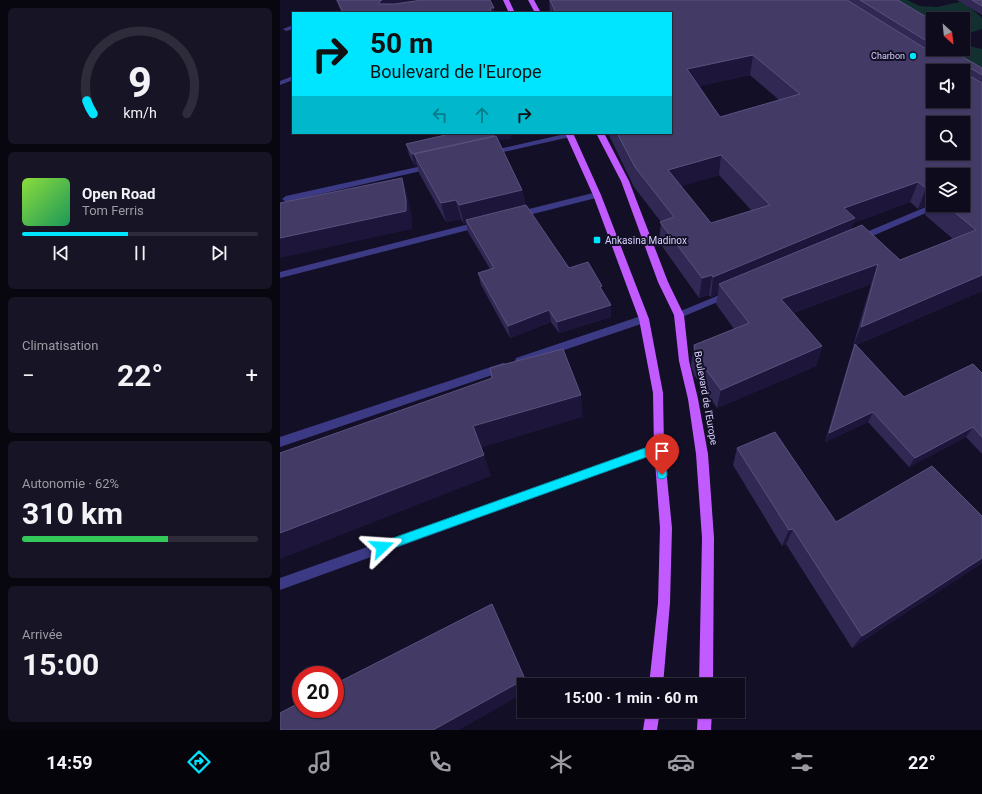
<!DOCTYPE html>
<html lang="fr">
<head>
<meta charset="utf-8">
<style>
  body { margin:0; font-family:Roboto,sans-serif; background:#171425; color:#f1f3f6; height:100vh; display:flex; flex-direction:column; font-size:15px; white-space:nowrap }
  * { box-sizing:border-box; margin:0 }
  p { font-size:13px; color:#9b9ba3 }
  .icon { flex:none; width:22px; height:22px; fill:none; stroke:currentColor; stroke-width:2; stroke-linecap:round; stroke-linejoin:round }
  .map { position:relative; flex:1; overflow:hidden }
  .side { display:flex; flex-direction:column; gap:8px; padding:8px; background:#08060f; width:280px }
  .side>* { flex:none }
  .banner { position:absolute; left:12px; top:12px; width:380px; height:122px; border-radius:0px; box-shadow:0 1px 3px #0004,0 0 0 1px #2e2b3b; background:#00e5ff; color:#111; overflow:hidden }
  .needle { width:26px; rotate:153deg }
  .controls { position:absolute; left:646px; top:12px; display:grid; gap:8px }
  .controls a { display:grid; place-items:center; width:44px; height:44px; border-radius:0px; background:#0e0b1c; box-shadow:0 1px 3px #0004,0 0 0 1px #2e2b3b; font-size:20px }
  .speed { position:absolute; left:12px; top:666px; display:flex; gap:8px; font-size:20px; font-weight:700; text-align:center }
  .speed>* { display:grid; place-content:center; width:52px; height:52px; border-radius:50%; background:#0e0b1c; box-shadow:0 1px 3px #0004,0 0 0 1px #2e2b3b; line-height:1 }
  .speed .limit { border:6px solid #d22; background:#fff; color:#111 }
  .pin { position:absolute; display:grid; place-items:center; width:34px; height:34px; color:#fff; margin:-41px -17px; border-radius:50% 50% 50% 0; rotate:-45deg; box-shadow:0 0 4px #0007 }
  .pin .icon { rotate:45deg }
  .me { position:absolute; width:44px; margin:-22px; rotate:70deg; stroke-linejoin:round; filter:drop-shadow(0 0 3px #0008) }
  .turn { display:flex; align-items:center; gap:14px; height:84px; padding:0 12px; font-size:18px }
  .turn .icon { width:52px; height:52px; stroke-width:2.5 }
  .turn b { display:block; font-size:28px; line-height:34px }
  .lanes { display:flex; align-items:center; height:38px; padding:0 12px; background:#0003; justify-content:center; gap:20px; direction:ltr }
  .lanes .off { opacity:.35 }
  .big { font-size:30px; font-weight:700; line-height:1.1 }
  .side .tile { flex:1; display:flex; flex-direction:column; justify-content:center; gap:6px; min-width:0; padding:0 14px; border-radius:6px; background:#171425 }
  .side .dial { align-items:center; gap:0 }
  .dial svg { height:104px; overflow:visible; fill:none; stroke:#2e2b3b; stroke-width:7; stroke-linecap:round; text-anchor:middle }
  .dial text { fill:#f1f3f6; stroke:none }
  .song { display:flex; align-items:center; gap:12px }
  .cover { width:48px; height:48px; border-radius:6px; background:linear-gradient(135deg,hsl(90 70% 55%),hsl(150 70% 35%)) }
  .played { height:4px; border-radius:2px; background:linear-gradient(90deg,#00e5ff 45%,#2e2b3b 45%) }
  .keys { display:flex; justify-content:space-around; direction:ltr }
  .heat { display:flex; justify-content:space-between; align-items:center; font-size:22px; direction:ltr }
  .charge { height:6px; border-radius:3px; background:linear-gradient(90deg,#34c759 62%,#2e2b3b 0) }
  .trip { position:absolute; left:237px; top:678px; width:228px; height:40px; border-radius:0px; background:#0e0b1c; box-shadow:0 1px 3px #0004,0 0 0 1px #2e2b3b; font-weight:700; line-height:40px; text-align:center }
  .tab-bar { display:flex; height:64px; justify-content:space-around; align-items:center; background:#06040b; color:#9b9ba3 }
  .tab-bar .icon { width:28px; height:28px }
  .tab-bar .current { color:#00e5ff }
  .tab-bar b { font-size:18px; color:#f1f3f6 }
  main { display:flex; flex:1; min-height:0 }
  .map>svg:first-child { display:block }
  .green { fill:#12302f }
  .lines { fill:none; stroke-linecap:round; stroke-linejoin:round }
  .minor { fill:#3d3a85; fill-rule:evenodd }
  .major { fill:#c25bff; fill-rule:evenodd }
  .wall { fill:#312854; fill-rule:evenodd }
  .shaded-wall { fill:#1d163a }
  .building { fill:#433a66; stroke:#5a527e; fill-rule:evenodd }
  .route { fill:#00e5ff; stroke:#0095a6 }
  .poi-dot { fill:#00e5ff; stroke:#130f26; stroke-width:1.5 }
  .labels { text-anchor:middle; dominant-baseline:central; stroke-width:4; stroke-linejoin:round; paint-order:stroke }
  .far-poi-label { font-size:9px; fill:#d9d4ff; stroke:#130f26; text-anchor:end }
  .poi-label { font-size:10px; fill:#d9d4ff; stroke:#130f26; text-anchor:start }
  .street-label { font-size:10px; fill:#d9d4ff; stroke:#130f26 }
</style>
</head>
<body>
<main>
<section class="side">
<div class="tile dial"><svg viewBox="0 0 100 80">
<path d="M14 69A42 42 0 1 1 86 69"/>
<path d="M14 69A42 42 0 0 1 9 59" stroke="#00e5ff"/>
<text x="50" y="56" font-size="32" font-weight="700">9</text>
<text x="50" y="72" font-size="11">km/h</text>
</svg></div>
<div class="tile">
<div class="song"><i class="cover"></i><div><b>Open Road</b><p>Tom Ferris</p></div></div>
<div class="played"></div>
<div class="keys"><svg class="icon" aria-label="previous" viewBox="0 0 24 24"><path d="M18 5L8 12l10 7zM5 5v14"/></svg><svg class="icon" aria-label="pause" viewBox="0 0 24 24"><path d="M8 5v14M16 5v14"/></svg><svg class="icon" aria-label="next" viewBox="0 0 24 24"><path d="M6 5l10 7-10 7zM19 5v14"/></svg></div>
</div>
<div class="tile"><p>Climatisation</p>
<div class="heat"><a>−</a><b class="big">22°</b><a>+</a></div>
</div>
<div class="tile"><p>Autonomie · 62%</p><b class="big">310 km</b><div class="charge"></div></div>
<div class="tile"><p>Arrivée</p><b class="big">15:00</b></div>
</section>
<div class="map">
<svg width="702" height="730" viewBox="0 0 702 730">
  <rect width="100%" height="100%" fill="#130f26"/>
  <g class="green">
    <path d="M 587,0 L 627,0 L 640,6 L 657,7 L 679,2 L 685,3 L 702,18 L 702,29 L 683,35 L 683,19 L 653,19 L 653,45 Z"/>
    <path d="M 684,42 L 693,47 L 702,49 L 702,82 L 683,71 L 672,49 L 683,49 Z"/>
  </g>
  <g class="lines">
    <g class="minor">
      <path d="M 13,25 L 13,29 L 6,31 L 3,29 Z"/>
      <path d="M 13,76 L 13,80 L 0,85 L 0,81 Z"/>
      <path d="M 289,133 L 294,135 L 290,137 L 210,155 L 206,153 L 210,151 Z"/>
      <path d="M 151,164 L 154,164 L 154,168 L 6,202 L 2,199 L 6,196 Z"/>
      <path d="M 317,192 L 321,195 L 320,197 L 237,218 L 233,215 L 237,212 Z"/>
      <path d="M 653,204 L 653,205 L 661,205 L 660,207 L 583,240 L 580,241 L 576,238 L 577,236 Z"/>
      <path d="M 201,221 L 204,222 L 205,224 L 204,226 L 0,278 L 0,272 Z"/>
      <path d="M 449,291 L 454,294 L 452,296 L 402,317 L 399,319 L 394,315 L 396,313 Z"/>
      <path d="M 364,315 L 369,319 L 367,322 L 240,365 L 236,364 L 235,361 L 236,358 Z"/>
      <path d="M 223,363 L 227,364 L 228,367 L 227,370 L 0,447 L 0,437 Z"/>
      <path d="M 379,443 L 383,445 L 384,448 L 383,451 L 0,590 L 0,578 Z"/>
    </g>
    <g class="major">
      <path d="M 223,0 L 229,0 L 235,13 L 229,13 Z"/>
      <path d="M 248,0 L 254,0 L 261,13 L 255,13 Z"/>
      <path d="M 285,133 L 293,133 L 321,195 L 369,319 L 383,393 L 384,448 L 392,528 L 390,603 L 383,685 L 369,685 L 378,603 L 380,528 L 374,448 L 373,393 L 359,319 L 313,195 Z"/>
      <path d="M 316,133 L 324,133 L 349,181 L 388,282 L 404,315 L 409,361 L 418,399 L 428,454 L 434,538 L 433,685 L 419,685 L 422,538 L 416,454 L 408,399 L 399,361 L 394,315 L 378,282 L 341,181 Z"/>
      <path d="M 366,711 L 380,711 L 377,730 L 363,730 Z"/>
      <path d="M 418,711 L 432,711 L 431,730 L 417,730 Z"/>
    </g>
  </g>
  <g class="wall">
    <path d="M 56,0 L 210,0 L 215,13 L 62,13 Z"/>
    <path d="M 269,0 L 618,0 L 652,28 L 653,34 L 653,49 L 669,49 L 702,68 L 702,291 L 576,345 L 624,397 L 702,373 L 702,454 L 686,437 L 629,467 L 588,422 L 545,442 L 571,354 L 574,346 L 573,346 L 591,284 L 513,313 L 542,346 L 536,366 L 437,408 L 414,375 L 411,365 L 414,345 L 454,329 L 436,304 L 438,294 L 431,297 L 429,295 L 419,298 L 379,242 L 381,222 L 354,187 L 328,133 L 391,133 L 391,13 L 270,13 ZM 470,75 L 499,100 L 440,117 L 419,86 ZM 439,175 L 472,211 L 431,223 L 401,186 ZM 653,175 L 683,175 L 683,205 L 653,205 ZM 630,202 L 638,209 L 650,204 L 645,215 L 673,239 L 620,260 L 571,229 L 573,223 Z"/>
    <path d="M 677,0 L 702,0 L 702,15 Z"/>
    <path d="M 171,133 L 230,133 L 231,138 L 218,140 L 242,190 L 245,205 L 289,268 L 322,290 L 331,305 L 331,317 L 279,333 L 271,322 L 230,338 L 201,285 L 198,273 L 210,269 L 188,232 L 186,223 L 184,224 L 181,219 L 166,222 L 139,173 L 137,165 L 135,166 L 129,155 L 126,144 L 171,134 Z"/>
    <path d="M 457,448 L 556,522 L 702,516 L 702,563 L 572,648 L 506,544 L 502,546 L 453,465 Z"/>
  </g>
  <g class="shaded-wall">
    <path d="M 102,0 L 169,0 L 106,10 L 99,2 Z"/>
    <path d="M 210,8 L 214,8 L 215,13 L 211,13 Z"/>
    <path d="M 653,22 L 653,26 L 650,35 L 653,34 L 653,45 L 642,38 L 646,24 Z"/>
    <path d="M 473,55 L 470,75 L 406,89 L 407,69 Z"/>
    <path d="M 211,133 L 230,133 L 231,138 L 134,154 L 137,165 L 135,166 L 132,154 Z"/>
    <path d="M 441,155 L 439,175 L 387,191 L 388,170 Z"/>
    <path d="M 122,178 L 128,197 L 132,218 L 132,229 L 0,258 L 0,238 Z"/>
    <path d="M 638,182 L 630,202 L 573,223 L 568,238 L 439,284 L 438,294 L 431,297 L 433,277 L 564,208 Z"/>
    <path d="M 653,186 L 653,196 L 650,204 L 638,209 L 646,188 Z"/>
    <path d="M 242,190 L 245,209 L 186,220 L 186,223 L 184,224 L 179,205 Z"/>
    <path d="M 176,200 L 181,219 L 166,222 L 161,203 Z"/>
    <path d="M 598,264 L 591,284 L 496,319 L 501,299 Z"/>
    <path d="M 432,275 L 429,295 L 419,298 L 422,278 Z"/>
    <path d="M 702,275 L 702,291 L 573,346 L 581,327 Z"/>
    <path d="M 331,305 L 331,317 L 279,333 L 277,322 Z"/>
    <path d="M 269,310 L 271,322 L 230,338 L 228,326 Z"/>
    <path d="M 542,346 L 536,366 L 437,408 L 441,390 Z"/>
    <path d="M 301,395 L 303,417 L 200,448 L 193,426 Z"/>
    <path d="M 593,412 L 588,422 L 545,442 L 549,433 Z"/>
    <path d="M 693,427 L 686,437 L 629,467 L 635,458 Z"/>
    <path d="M 204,455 L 211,476 L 0,559 L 0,533 Z"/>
    <path d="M 513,529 L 506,544 L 502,546 L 509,530 Z"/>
    <path d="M 702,558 L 702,563 L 572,648 L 582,636 Z"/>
    <path d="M 212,604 L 248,685 L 244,685 L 244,693 L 179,730 L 153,730 Z"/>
  </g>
  <g class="building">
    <path d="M 57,0 L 102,0 L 99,2 L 100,4 L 115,4 L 142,0 L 210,0 L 214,8 L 210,8 L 212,13 L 63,13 Z"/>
    <path d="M 270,0 L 567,0 L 659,57 L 661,56 L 662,50 L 660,49 L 669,49 L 702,68 L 702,75 L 692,69 L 690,69 L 690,76 L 702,83 L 702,275 L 581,327 L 598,264 L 501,299 L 542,346 L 441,390 L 416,356 L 414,345 L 469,323 L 439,284 L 582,225 L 620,260 L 696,230 L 666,205 L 683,205 L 683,175 L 653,175 L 653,186 L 646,188 L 638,182 L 564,208 L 575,218 L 433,277 L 432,275 L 422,278 L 380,222 L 394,217 L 355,167 L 337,133 L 391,133 L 391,13 L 276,13 ZM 473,55 L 520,94 L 440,117 L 407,69 ZM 653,71 L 683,71 L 683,101 L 653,101 ZM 653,123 L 683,123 L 683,153 L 653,153 ZM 441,155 L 490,205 L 431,223 L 388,170 Z"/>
    <path d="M 580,0 L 618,0 L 653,21 L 653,22 L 646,24 L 653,28 L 653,34 L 648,36 L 653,39 L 653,45 Z"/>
    <path d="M 692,0 L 702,0 L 702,6 Z"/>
    <path d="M 174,133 L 212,133 L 214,136 L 132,154 L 126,144 Z"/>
    <path d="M 216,136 L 242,190 L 179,205 L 176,200 L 161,203 L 134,154 Z"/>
    <path d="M 122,178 L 126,200 L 126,211 L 0,238 L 0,203 Z"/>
    <path d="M 246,205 L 289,268 L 308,262 L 322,286 L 320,287 L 331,305 L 277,322 L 269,310 L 228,326 L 198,273 L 214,268 L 186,220 Z"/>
    <path d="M 575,344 L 624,397 L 693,364 L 702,373 L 702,437 L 693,427 L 635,458 L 593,412 L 549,433 Z"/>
    <path d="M 283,349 L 301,395 L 193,426 L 204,455 L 0,533 L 0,453 L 212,378 L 210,368 Z"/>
    <path d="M 495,432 L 556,522 L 652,466 L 702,516 L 702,558 L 582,636 L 513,529 L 509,530 L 457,448 Z"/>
    <path d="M 212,604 L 245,679 L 153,730 L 0,730 L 0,713 L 21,702 L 21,709 L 55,709 L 55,684 Z"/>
  </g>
  <path class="route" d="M 379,443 L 383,445 L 384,448 L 387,475 L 385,478 L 382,479 L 378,478 L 375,454 L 102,552 L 98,551 L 97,547 L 98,543 L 102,542 Z"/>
  <g class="poi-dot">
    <circle cx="633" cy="56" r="4"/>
    <rect x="313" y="236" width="8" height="8" rx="2"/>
  </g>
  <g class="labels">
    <g class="far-poi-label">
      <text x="625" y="56">Charbon</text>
    </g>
    <g class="poi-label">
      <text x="325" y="240">Ankasina Madinox</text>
    </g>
    <g class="street-label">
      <text transform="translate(426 398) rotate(80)">Boulevard de l'Europe</text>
    </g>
  </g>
</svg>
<div class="controls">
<a><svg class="needle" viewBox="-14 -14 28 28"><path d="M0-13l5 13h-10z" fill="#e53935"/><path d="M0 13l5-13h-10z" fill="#9b9ba3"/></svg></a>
<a><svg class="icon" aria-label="sound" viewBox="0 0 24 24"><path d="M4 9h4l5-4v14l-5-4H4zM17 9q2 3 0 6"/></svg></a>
<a><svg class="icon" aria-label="search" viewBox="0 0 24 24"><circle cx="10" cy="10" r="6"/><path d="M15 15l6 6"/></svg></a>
<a><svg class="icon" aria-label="layers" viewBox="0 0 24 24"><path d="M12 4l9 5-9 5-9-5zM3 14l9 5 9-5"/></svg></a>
</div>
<div class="speed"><div class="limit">20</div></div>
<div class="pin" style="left:382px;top:475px;background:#d93025"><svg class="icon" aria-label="arrive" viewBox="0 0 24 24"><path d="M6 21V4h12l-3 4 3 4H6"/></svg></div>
<svg class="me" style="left:102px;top:547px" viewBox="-20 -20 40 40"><path d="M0-17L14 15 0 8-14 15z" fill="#00e5ff" stroke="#fff" stroke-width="4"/></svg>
<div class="trip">15:00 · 1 min · 60 m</div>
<div class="banner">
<div class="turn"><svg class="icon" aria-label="right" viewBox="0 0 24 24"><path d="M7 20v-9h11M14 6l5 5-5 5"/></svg><div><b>50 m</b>Boulevard de l'Europe</div></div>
<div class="lanes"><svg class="icon off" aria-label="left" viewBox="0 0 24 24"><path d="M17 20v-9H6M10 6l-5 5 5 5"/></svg><svg class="icon off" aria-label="ahead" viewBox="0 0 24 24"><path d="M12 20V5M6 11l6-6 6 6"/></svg><svg class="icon" aria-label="right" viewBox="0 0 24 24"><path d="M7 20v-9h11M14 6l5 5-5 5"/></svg></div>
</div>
</div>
</main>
<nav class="tab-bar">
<b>14:59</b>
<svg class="icon current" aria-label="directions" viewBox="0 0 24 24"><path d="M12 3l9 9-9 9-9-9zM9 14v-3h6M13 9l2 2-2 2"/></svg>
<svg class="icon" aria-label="music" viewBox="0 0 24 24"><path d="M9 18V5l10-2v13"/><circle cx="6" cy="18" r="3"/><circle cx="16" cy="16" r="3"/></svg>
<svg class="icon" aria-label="phone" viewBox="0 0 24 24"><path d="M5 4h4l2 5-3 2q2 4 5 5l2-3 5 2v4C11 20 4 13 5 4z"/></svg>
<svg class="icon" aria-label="climate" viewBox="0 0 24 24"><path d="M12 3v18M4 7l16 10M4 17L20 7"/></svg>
<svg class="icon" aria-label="car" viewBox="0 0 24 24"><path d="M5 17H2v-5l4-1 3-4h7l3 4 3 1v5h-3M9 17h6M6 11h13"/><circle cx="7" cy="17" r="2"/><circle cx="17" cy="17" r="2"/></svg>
<svg class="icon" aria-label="filters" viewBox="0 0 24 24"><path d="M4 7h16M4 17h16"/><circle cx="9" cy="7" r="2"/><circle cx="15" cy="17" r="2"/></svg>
<b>22°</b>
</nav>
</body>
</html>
